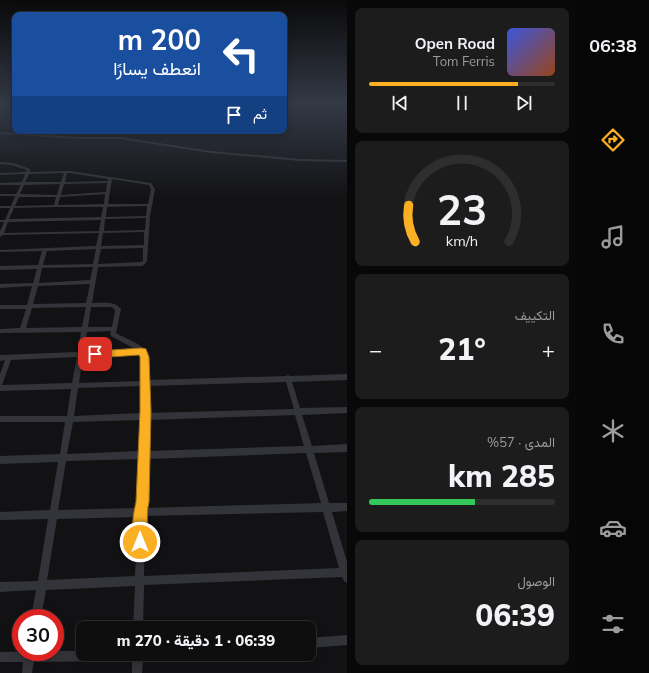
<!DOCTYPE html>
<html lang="ar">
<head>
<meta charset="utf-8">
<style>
  body { margin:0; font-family:Mulish,Vazirmatn,sans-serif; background:#1c1c1d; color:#f1f3f6; direction:rtl; height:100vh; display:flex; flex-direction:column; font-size:15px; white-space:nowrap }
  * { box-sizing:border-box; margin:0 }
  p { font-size:13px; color:#9b9c9e }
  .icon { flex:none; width:22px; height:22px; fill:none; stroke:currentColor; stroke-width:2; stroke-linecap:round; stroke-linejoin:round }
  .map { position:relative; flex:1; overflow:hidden; direction:ltr }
  .side { display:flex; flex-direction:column; gap:8px; padding:8px; background:#080808; width:230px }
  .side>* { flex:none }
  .banner { position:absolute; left:12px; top:12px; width:275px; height:122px; border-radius:8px; box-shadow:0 2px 10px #0003,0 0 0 1px #2e2e2f; direction:rtl; background:#1a4fa0; color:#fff; overflow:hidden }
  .speed { position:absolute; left:12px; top:609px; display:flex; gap:8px; font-size:20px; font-weight:700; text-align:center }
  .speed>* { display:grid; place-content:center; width:52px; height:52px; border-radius:50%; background:#0e0e0f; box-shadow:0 2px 10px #0003,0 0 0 1px #2e2e2f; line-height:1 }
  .speed .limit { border:6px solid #d22; background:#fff; color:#111 }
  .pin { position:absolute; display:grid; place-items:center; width:34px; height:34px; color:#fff; margin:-17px; border-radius:8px; box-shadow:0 2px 6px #0006 }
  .me { position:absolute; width:44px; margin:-22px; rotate:0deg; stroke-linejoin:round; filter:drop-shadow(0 0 3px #0008) }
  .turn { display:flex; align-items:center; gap:14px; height:84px; padding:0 20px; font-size:18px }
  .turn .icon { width:52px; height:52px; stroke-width:2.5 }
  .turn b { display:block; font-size:28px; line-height:34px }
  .then { display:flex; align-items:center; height:38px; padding:0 20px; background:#0003; gap:8px; font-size:15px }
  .big { font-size:30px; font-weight:800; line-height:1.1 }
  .side .tile { flex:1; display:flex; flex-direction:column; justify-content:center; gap:6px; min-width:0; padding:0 14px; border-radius:8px; background:#1c1c1d }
  .side .dial { align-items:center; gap:0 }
  .dial svg { height:104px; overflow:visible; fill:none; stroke:#2e2e2f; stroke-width:7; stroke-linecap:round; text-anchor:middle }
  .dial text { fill:#f1f3f6; stroke:none }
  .song { display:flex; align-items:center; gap:12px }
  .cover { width:48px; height:48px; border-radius:6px; background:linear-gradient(135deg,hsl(230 70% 55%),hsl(20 70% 35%)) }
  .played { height:4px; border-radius:2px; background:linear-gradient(90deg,#fbaf23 80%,#2e2e2f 80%) }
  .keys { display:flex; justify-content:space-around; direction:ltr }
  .heat { display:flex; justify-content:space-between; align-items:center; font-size:22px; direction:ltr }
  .charge { height:6px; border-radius:3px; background:linear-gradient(90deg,#34c759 57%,#2e2e2f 0) }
  .trip { position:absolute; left:76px; top:621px; width:240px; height:40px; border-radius:8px; background:#0e0e0f; box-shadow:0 2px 10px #0003,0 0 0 1px #2e2e2f; font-weight:800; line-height:40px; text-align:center; direction:rtl }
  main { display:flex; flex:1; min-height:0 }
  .tab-bar { display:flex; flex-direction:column; width:72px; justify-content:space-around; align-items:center; background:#060606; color:#9b9c9e }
  .tab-bar .icon { width:28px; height:28px }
  .tab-bar .selected { color:#fbaf23 }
  .tab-bar b { font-size:18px; color:#f1f3f6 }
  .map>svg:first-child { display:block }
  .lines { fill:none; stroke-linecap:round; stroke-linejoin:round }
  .street { fill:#333439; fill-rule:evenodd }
  .route { fill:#fbaf23; stroke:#a37217 }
</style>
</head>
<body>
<main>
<nav class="tab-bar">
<b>06:38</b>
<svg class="icon selected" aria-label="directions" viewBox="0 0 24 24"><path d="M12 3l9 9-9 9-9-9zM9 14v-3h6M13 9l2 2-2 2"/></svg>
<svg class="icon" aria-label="music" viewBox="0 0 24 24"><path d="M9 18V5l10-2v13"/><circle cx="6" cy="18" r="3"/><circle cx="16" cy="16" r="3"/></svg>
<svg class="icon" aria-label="phone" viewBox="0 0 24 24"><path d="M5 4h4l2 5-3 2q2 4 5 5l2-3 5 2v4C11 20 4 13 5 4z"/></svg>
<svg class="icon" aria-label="climate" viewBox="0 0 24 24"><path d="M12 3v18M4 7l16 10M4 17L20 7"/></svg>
<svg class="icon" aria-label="car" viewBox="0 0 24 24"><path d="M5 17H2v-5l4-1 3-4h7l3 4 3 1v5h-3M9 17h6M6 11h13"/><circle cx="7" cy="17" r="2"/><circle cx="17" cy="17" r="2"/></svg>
<svg class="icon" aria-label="filters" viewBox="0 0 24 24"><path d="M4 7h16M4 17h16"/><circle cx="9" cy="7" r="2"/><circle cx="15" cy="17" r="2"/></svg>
</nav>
<section class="side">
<div class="tile">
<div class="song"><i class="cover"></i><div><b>Open Road</b><p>Tom Ferris</p></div></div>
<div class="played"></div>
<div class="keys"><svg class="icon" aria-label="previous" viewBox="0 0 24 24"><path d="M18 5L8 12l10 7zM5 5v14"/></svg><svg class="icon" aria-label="pause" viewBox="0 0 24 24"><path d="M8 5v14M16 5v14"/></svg><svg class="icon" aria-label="next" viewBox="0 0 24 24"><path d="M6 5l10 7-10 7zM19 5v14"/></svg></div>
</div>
<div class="tile dial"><svg viewBox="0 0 100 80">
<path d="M14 69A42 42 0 1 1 86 69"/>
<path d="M14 69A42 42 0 0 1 9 41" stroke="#fbaf23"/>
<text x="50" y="56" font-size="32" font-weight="700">23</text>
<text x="50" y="72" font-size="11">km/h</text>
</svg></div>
<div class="tile"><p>التكييف</p>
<div class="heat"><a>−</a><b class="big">21°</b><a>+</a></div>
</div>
<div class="tile"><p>المدى · 57%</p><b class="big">285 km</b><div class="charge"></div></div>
<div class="tile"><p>الوصول</p><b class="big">06:39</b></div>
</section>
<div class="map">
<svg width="347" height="673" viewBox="0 0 347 673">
  <rect width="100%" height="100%" fill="#121214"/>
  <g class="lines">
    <g class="street">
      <path d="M 15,110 L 15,112 L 0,114 L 0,112 Z"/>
      <path d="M 0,132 L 77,137 L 120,137 L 211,151 L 300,159 L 347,160 L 347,162 L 300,161 L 211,153 L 120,139 L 77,139 L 0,134 Z"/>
      <path d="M 0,162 L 13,163 L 30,169 L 30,172 L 70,171 L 150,183 L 151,183 L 155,189 L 150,216 L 147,261 L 144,265 L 142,266 L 98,267 L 92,303 C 103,303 113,300 121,309 L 116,333 C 127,340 145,343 148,358 C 149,365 148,373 148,380 L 286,376 L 288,375 L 290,376 L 347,374 L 347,380 L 292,382 L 300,408 L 347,407 L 347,413 L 302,415 L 312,446 L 347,444 L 347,452 L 314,453 L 329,503 L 347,503 L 347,511 L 332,512 L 347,562 L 347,583 L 344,581 L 342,577 L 144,585 L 143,628 L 133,628 L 135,586 L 46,590 L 41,618 L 31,618 L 36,590 L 0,592 L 0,582 L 38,581 L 48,519 L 0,520 L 0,512 L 50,510 L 58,462 L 0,464 L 0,456 L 60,454 L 65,422 L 0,422 L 0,416 L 67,416 L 71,389 L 0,391 L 0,374 L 5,360 L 0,361 L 0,355 L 78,352 L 81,332 L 0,333 L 0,329 L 20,328 L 26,309 L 0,309 L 0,305 L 27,305 L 32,286 L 0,288 L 0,284 L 33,283 L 37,269 L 0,270 L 0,266 L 38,265 L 42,251 L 0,252 L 0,250 L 96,246 L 99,233 L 3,235 L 0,237 L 0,231 L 4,222 L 0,222 L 0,220 L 5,220 L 10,208 L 0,208 L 0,206 L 11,206 L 15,196 L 0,196 L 0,194 L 16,194 L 21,185 L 0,185 L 0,183 L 22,182 L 25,174 L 0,175 L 0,173 L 26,172 L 27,170 L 12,165 L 0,164 ZM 64,173 L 61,182 L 25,182 L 29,174 ZM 67,173 L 70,173 L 108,179 L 108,181 L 65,182 ZM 112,179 L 149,185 L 151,189 L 148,204 L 108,204 ZM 107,183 L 106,192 L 61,195 L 64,184 ZM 60,184 L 57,195 L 20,194 L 24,185 ZM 105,194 L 104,204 L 58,205 L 60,197 ZM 19,197 L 56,197 L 54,205 L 15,206 ZM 147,206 L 146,216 L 106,217 L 107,207 ZM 57,207 L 103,207 L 101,217 L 9,219 L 14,208 ZM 146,218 L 145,230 L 104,231 L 105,219 ZM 101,220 L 99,231 L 4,233 L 8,222 ZM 144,232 L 144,245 L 101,246 L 103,233 ZM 143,248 L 143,261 L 141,262 L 98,264 L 101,249 ZM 96,249 L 93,264 L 43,265 L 47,251 ZM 93,267 L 90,280 L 39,283 L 42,268 ZM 90,284 L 86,303 L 33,304 L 38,286 ZM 86,307 L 82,327 L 26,328 L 32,308 ZM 91,307 L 112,307 L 115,310 L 112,327 L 88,327 ZM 111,331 L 110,334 L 111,336 L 135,349 L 84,351 L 87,332 ZM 140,354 L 142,357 L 142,381 L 79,383 L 83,356 ZM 77,357 L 72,383 L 2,385 L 11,360 ZM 286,382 L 294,409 L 148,413 L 148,386 ZM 142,386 L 141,413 L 74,416 L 78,388 ZM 295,415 L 304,446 L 148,451 L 148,420 ZM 141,420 L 140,451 L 67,454 L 73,422 ZM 306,453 L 321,503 L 145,508 L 147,501 L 148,459 ZM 140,459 L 139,501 L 137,508 L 58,510 L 66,461 ZM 323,512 L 339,568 L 144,576 L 145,529 L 144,516 ZM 136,517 L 137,529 L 135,576 L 47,580 L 57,519 Z"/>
      <path d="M 347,635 L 347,645 L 309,648 L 309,638 Z"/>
      <path d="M 55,651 L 83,651 L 83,654 L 170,654 L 169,658 L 165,659 L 143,661 L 142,673 L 132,673 L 132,661 L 34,662 L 32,673 L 22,673 L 23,662 L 0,662 L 0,652 Z"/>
    </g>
  </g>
  <linearGradient id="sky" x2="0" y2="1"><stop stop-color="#0a0a0b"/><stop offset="0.52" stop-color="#333945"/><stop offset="1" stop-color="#333945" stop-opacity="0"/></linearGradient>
  <rect width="347" height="199" fill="url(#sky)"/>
  <path class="route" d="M 142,348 L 146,349 L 149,357 L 151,411 L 149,502 C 145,516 150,534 145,547 L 140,549 L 136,547 C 130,534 133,515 136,502 L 140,411 L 140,357 L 139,355 L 95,358 L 90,354 L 95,351 Z"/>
</svg>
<div class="speed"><div class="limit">30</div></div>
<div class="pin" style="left:95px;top:354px;background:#d93025"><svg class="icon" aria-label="arrive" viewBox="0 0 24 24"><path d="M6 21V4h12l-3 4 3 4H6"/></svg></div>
<svg class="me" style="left:140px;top:542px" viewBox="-20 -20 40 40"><circle r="17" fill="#fbaf23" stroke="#fff" stroke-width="3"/><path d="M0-11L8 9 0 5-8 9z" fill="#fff"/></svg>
<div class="trip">06:39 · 1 دقيقة · 270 m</div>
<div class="banner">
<div class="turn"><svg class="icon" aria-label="left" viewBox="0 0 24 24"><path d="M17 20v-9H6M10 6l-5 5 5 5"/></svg><div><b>200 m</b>انعطف يسارًا</div></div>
<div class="then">ثم<svg class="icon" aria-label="arrive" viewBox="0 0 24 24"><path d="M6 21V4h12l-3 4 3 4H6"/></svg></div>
</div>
</div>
</main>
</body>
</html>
